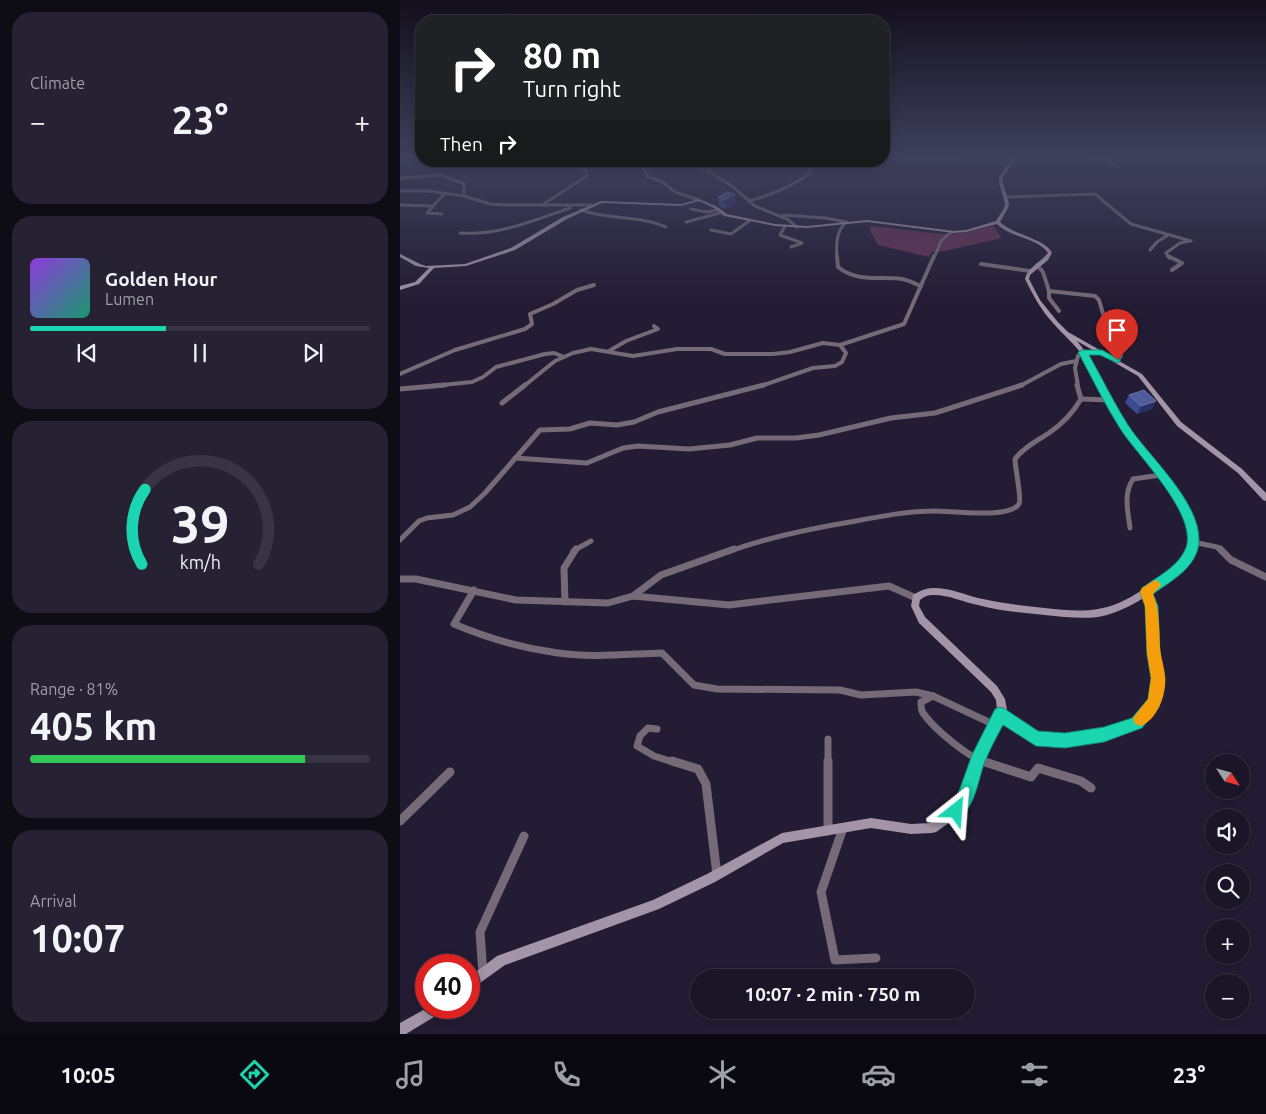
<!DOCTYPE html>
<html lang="en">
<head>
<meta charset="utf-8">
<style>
  body { margin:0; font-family:Ubuntu,sans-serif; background:#272233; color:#f1f3f6; height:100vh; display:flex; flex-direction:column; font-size:19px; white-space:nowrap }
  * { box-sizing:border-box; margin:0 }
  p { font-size:16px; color:#9f9fa7 }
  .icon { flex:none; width:28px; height:28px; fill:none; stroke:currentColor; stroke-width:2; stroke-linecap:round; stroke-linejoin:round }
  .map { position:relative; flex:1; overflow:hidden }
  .panel { display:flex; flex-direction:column; gap:12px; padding:12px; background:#0e0c15; width:400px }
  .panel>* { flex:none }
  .hud { position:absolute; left:15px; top:15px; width:475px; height:152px; border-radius:20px; box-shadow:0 2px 12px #0003,0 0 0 1px #383444; background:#202124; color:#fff; overflow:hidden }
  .needle { width:32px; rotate:126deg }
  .fabs { position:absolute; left:805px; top:754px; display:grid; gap:10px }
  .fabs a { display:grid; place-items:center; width:45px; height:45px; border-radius:50%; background:#1a1527; box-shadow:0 2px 12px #0003,0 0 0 1px #383444; font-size:25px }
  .speed { position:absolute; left:15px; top:954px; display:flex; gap:10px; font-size:25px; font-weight:700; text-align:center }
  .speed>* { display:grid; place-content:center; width:65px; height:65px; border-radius:50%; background:#1a1527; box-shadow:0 2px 12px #0003,0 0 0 1px #383444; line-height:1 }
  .speed .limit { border:8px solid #d22; background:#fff; color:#111 }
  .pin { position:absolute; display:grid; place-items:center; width:42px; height:42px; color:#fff; margin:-51px -21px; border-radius:50% 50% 50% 0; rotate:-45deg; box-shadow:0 0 5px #0007 }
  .pin .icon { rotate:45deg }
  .me { position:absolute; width:55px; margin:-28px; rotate:28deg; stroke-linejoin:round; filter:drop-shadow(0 0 4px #0008) }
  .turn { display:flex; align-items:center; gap:18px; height:105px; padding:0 25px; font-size:22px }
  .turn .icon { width:65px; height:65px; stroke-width:2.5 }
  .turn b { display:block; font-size:35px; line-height:42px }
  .then { display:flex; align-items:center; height:48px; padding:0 25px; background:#0003; gap:10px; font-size:19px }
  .big { font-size:38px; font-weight:700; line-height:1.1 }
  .panel .card { flex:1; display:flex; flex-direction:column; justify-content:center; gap:8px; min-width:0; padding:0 18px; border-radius:20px; background:#272233 }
  .panel .dial { align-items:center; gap:0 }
  .dial svg { height:130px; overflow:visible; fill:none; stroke:#383444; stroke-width:7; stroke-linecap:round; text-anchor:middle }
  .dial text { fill:#f1f3f6; stroke:none }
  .song { display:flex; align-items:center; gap:15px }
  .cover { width:60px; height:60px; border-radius:8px; background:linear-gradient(135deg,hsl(270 70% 55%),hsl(160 70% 35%)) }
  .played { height:5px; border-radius:2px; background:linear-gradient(90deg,#1bd5b1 40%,#383444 40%) }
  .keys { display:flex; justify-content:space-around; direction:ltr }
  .heat { display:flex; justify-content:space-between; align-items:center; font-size:28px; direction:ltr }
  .charge { height:8px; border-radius:4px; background:linear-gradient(90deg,#34c759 81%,#383444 0) }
  .trip { position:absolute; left:290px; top:969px; width:285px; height:50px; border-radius:25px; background:#1a1527; box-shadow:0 2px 12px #0003,0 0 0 1px #383444; font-weight:700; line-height:50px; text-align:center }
  .dock { display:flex; height:80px; justify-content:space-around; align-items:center; background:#0a0810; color:#9f9fa7 }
  .dock .icon { width:35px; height:35px }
  .dock .on { color:#1bd5b1 }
  .dock b { font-size:22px; color:#f1f3f6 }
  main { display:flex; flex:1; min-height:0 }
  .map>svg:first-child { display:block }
  .green { fill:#633151 }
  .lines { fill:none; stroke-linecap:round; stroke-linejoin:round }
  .street-far4 { stroke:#746b76; stroke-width:3 }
  .street-far3 { stroke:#746b76; stroke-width:4 }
  .street-far2 { stroke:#746b76; stroke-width:5 }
  .street-far1 { stroke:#746b76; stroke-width:7 }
  .street { stroke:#746b76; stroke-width:9 }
  .secondary { fill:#a395a7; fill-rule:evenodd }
  .wall { fill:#3c4a90 }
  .shaded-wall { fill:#2a3066 }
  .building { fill:#4f5c9c; stroke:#6872ab }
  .route { fill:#1bd5b1; stroke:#128a73 }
  .slow { fill:#f59e0b }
</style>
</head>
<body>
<main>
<section class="panel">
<div class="card"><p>Climate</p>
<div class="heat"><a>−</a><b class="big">23°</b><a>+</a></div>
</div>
<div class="card">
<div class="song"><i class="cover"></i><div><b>Golden Hour</b><p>Lumen</p></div></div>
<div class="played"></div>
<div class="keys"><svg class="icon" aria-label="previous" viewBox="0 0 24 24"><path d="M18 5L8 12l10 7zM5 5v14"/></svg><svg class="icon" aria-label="pause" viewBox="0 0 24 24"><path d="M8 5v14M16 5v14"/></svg><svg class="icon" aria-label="next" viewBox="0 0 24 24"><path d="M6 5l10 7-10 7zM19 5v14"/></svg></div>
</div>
<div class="card dial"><svg viewBox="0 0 100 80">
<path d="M14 69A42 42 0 1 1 86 69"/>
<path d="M14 69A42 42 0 0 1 16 23" stroke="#1bd5b1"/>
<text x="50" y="56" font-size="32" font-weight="700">39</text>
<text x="50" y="72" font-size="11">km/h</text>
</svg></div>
<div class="card"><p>Range · 81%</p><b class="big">405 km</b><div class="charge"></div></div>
<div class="card"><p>Arrival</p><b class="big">10:07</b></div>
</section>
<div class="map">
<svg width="866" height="1034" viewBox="0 0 866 1034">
  <rect width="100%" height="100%" fill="#231c34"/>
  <path class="green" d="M 471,226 L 543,234 L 561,233 L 593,226 L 602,238 L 545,251 L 532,252 L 529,257 L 478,245 L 470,231 Z"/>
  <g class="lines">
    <g class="street-far4">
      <path d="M 7,157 L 21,160"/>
      <path d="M 690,157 L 692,158"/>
      <path d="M 700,157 L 714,165"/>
      <path d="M 484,158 L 563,157"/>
      <path d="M 65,161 L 90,167"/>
      <path d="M 238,161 L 248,177 L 261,181 L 275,192 L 299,200"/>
      <path d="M 296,161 L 306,172 L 311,173"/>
      <path d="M 304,161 L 311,173 L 332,186 L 355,206 L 387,219 L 397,227"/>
      <path d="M 244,168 L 253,166 L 249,163 L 252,161"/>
      <path d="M 0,178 L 40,175 L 64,184 L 64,196 L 90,204 L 104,205 L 191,205"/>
      <path d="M 0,191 L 29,191 L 64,196"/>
      <path d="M 605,197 L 695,194 L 731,224 L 791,241"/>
      <path d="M 349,201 C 371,195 392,187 410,173 L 410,164 L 415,161"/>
      <path d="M 145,203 L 187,176 L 186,171 L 177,161"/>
      <path d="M 0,205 L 32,206"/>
      <path d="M 291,209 L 307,212 L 318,210"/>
      <path d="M 181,210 C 209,220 239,215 266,227"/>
      <path d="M 42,214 L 27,213 L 44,194"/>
      <path d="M 384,215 L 426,218 L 446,222"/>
      <path d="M 286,222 L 320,213"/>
      <path d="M 385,226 L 380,235 L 402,243 L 391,247"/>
      <path d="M 311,230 L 331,234 L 349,221"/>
      <path d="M 60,233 C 98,236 135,220 170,208"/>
      <path d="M 750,250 L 757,242 L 768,235"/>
      <path d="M 437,258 C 436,244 436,232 446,222"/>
      <path d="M 534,258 L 541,241 L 551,232"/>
      <path d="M 769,258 L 766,253 L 780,243 L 789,241"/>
    </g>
    <g class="street-far3">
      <path d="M 437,256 L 438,267 C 458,283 479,276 502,279 C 509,280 515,284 521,286"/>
      <path d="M 768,256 L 782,263 L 772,270"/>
      <path d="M 581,264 L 630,271"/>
      <path d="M 637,265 L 643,272 L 649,291"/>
      <path d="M 659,311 L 649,298 L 649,291 L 695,296 L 699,300 L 709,334 L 721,356 L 717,360"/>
      <path d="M 209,351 L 226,341 L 258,329 L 254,326"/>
      <path d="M 0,374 L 55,350 L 125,329 L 132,324 L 130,314 L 153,304 L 177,290 L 194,285"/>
      <path d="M 32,386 L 72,382 L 83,377 L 96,367 L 145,354 L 154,353 L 164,357"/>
      <path d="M 124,386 L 155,361 L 173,353 L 191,349 L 233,356 L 277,349 L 311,349 L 325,354 L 373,354 L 390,352 L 423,343 L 440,345 L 504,324 L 534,256"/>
      <path d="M 361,386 L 413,368 L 435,366 L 442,362 L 446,353 L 440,345"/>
      <path d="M 620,386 L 661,364 L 676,361"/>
      <path d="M 678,386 L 675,368 L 678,356 L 684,352 L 702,353"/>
    </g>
    <g class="street-far2">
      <path d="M 0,389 L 45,385"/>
      <path d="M 681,399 L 709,400"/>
      <path d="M 102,403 L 125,385"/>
      <path d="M 115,458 L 187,463 L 223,448 L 238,446 L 289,449 L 330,445 L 357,438 L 396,438 L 419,435 L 491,418 L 535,413 L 622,385"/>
      <path d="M 730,528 C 728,511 723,495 733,479 L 761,475"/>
      <path d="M 0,540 L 19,521 L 27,518 L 53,515 L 70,507 L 85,493 L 140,430 L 170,429 L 190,423 L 217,425 L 234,422 L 258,412 L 364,385"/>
      <path d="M 793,542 L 817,547 L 821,551"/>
      <path d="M 173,551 L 191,541"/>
      <path d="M 330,551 C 372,536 413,528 456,521 C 482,516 508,511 535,511 C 552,511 610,519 619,504 C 622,499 615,468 615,459 C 624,447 637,441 649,433 C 662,424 673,413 681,399 L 677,385"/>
    </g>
    <g class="street-far1">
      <path d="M 820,549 L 831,560 L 866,577"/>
      <path d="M 0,579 L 16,579 L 116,600 L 208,603 L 233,596 L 329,605 L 489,586 L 516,598"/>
      <path d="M 74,590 L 54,624 C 87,638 122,648 158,653 C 192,658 228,654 262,653 L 294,685 L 317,689 L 440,690 L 461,695 L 516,692 L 533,696 L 595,725"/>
      <path d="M 233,596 L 261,575 L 334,549"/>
      <path d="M 165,602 L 164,568 L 176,549"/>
      <path d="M 533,696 L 521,702 C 521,706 521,710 523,713 C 534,729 568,757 586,763"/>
      <path d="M 600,714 L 636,739 L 649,741 L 704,735 L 737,723 L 754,702 L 758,678 L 754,654 L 751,606 L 746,592"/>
      <path d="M 257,729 L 248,728 L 240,736 L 237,746 L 254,756 L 276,763"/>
      <path d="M 428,739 L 428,763"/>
    </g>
    <g class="street">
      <path d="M 272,761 L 298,769 L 306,784 L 317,875"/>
      <path d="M 428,761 L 428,831"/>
      <path d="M 582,761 L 631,777 L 638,768 L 681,781 L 691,788"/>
      <path d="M 0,821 L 50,772"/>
      <path d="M 443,828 L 421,892 L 435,960 L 476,958"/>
      <path d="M 83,974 L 80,932 L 124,836"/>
    </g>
    <g class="secondary">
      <path d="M 613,157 L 617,157 L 603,177 L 603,183 L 609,203 L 608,208 L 600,222 C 613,235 646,239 652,253 L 648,260 L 630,275 L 629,279 L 640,300 L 657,321 L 668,332 L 742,374 L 781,422 L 842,469 L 866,493 L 866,501 L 863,500 L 838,473 L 777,426 L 738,376 L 677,341 L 688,355 L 694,364 C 705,384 714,405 726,424 C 746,455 808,510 795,550 C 790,569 771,579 756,590 C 738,602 720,613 698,617 C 681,619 663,617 645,615 C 623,613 600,611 578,605 C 563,602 549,595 534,595 C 528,595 525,596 520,600 L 519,606 L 525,617 L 597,686 L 605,699 L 607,710 L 583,762 L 570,799 L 560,815 L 536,832 L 532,833 L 511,834 L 471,828 L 383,843 L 315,882 L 259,909 L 105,965 L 73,988 L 69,990 L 69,977 L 97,956 L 253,900 L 307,874 L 382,833 L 471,818 L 511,824 L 530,823 L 552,807 L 562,792 L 574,756 L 597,710 L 596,700 L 591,692 L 519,623 L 511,606 L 513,595 C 520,591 525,588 534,588 C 549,588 563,594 578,598 C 600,603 623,606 645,608 C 663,610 681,612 698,609 C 723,605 742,590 762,577 C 774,568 788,558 789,543 C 791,501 742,460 721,427 C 707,405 699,379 684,357 C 675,344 663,335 653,323 C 641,310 633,295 625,279 C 627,268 641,262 648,253 C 638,238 611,238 597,224 L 566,232 L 554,233 L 467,222 L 407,228 L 375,226 L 324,216 L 314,208 L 299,201 L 281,206 L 202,203 L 167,219 L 115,250 L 66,266 L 34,268 L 19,284 L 0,290 L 0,286 L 15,282 L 29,268 L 16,266 L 0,257 L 0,254 L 20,264 L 26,266 L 65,264 L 111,248 L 163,217 L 201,201 L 281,204 L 299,199 L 316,206 L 327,214 L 375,224 L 407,226 L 467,220 L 554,231 L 566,230 L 596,221 L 604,208 L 605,203 L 599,183 L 599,177 Z"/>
      <path d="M 27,1008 L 44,1008 L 42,1012 L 6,1034 L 0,1034 L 0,1023 Z"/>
    </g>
  </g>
  <g class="wall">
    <path d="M 335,194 L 336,204 L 326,209 L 319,206 L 318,197 Z"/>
    <path d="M 729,395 L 756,401 L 752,409 L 737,414 L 725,403 Z"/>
  </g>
  <g class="shaded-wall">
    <path d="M 335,194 L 336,204 L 326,209 L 324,200 Z"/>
    <path d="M 756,401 L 752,409 L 737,414 L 741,406 Z"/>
  </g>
  <g class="building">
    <path d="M 327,192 L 335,194 L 324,200 L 318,197 Z"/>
    <path d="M 744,390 L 756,401 L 741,406 L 729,395 Z"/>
  </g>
  <linearGradient id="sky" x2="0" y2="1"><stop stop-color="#130f1d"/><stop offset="0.52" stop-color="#3f405c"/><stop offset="1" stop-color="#3f405c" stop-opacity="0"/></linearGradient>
  <rect width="866" height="302" fill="url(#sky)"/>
  <path class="route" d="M 702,350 L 721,360 L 717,363 L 700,355 L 689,355 C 702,378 714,403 728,425 C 749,457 800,501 799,541 C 798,567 771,581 753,594 L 758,606 L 760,654 L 765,678 L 759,707 L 742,728 L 704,742 L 665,748 L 636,746 L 603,725 C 596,738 589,751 584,764 C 578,781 574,812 556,819 L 550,817 L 548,811 L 559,791 L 572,755 L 595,709 L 600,707 L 605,709 L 638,731 L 665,733 L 704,727 L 732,718 L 748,699 L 751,678 L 747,654 L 745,606 L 740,592 L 742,588 C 758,576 782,565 787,544 C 793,510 739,457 721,430 C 705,405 692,378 678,352 L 683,350 Z"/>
  <path class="slow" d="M 755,580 L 759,582 L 761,585 L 753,594 C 760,611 759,630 760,648 C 761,658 764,666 765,676 C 767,693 758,719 741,726 L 735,724 L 733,718 L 748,699 L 751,678 L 747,654 L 745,606 L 740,592 L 742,588 Z"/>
</svg>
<div class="fabs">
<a><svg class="needle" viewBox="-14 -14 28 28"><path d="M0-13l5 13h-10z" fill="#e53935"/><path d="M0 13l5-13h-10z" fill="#9f9fa7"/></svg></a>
<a><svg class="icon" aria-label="sound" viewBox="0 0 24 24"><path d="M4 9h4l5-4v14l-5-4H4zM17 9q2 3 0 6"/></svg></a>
<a><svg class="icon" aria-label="search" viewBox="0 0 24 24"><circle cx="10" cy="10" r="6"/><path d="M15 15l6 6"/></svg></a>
<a>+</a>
<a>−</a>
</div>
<div class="speed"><div class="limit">40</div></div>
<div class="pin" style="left:717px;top:360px;background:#d93025"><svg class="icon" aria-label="arrive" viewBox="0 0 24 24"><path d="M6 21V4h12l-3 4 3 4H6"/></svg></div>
<svg class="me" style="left:556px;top:811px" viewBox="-20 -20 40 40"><path d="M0-17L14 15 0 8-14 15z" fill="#1bd5b1" stroke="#fff" stroke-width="4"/></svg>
<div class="trip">10:07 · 2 min · 750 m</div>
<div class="hud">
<div class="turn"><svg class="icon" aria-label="right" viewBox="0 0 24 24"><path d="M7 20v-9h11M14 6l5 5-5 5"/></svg><div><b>80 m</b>Turn right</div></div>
<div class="then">Then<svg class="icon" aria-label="right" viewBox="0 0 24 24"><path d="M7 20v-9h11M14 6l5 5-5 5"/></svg></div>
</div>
</div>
</main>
<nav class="dock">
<b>10:05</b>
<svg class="icon on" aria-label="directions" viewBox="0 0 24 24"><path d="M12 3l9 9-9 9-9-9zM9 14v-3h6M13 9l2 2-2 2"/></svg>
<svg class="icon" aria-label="music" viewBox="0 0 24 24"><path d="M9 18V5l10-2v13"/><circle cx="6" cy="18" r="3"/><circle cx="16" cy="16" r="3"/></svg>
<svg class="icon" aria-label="phone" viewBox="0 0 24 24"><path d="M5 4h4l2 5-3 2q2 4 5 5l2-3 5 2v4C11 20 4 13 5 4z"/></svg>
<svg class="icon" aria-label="climate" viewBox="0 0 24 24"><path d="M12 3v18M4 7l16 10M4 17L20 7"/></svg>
<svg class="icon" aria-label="car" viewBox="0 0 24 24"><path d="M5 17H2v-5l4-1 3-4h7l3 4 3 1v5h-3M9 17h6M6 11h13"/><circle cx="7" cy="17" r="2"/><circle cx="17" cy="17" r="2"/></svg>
<svg class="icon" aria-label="filters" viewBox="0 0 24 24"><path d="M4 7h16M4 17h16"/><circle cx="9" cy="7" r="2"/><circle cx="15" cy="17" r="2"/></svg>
<b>23°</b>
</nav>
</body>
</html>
